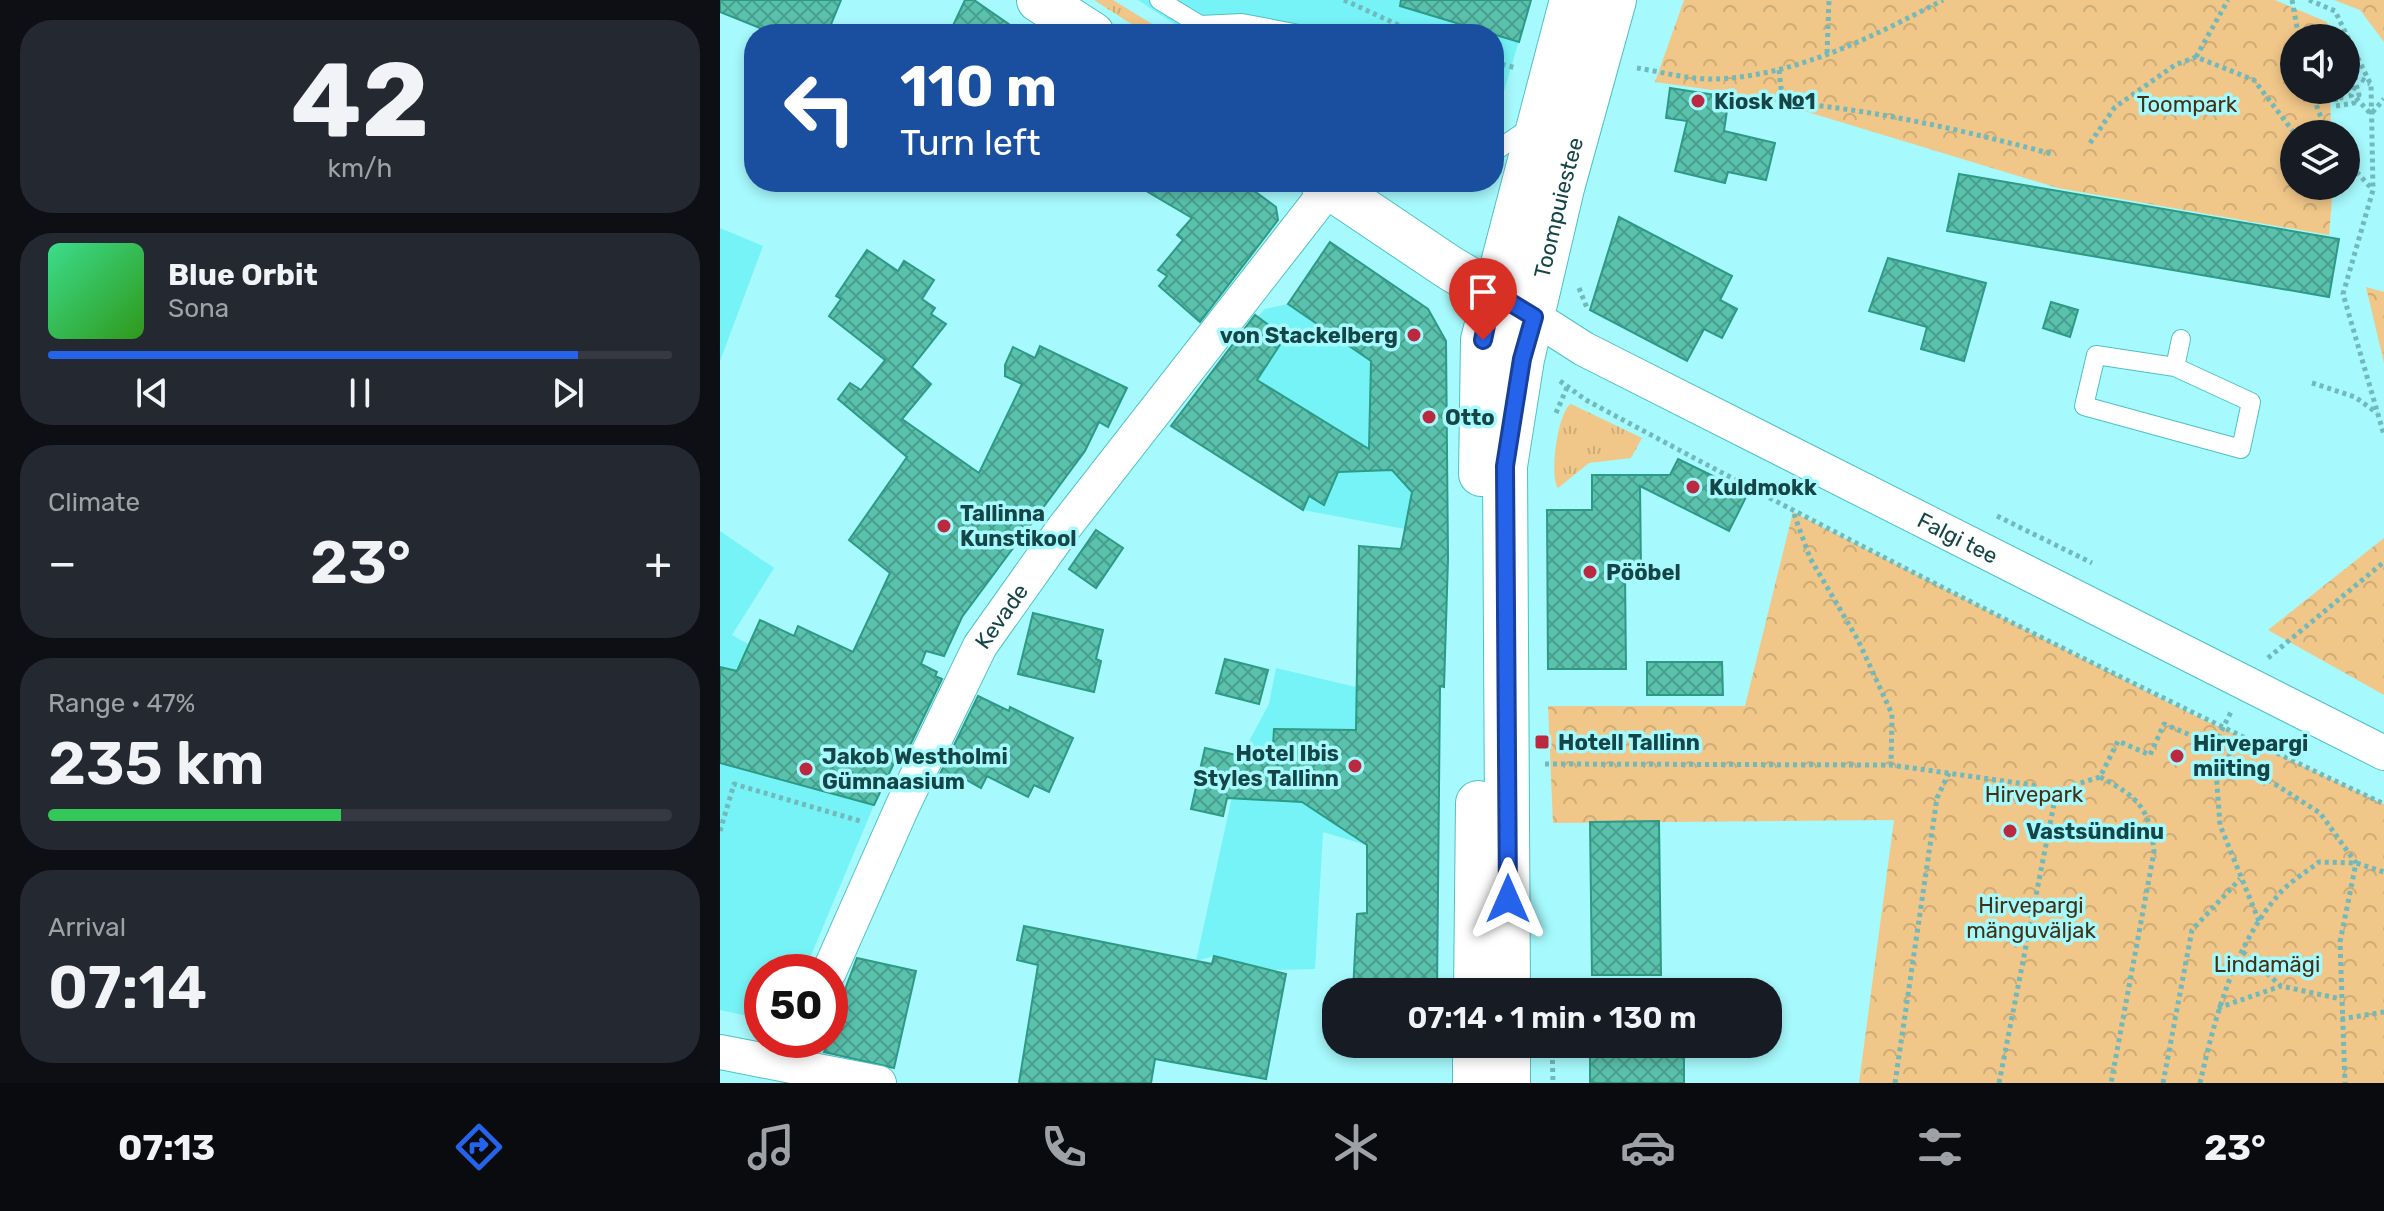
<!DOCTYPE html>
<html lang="en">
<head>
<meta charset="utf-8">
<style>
  body { margin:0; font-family:Rubik,sans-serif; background:#242831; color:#f1f3f6; height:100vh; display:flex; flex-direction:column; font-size:30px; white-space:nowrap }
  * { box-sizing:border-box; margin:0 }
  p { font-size:26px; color:#9ea1a6 }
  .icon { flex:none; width:44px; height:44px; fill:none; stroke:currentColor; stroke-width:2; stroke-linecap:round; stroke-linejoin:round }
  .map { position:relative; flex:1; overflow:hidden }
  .details { display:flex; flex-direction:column; gap:20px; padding:20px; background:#0d0f14; width:720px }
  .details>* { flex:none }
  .hud { position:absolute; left:24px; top:24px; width:760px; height:168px; border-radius:32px; box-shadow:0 4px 12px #0003; background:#1a4fa0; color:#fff; overflow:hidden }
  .controls { position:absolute; left:1560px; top:24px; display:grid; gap:16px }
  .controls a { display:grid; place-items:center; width:80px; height:80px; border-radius:50%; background:#171b24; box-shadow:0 4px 12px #0003; font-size:40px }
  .speed { position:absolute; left:24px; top:954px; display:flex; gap:16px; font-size:40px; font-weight:700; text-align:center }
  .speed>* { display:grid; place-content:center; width:104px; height:104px; border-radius:50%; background:#171b24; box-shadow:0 4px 12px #0003; line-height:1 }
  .speed .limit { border:12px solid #d22; background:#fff; color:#111 }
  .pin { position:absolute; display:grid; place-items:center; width:68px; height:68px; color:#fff; margin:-82px -34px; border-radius:50% 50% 50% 0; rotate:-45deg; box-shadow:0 0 8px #0007 }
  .pin .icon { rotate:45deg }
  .me { position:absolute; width:88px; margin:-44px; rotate:0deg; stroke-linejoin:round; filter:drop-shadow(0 0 6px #0008) }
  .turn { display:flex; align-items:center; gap:28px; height:168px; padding:0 24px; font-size:36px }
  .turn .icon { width:104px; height:104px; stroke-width:2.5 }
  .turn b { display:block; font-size:56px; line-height:68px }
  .big { font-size:60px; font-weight:600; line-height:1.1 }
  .details .card { flex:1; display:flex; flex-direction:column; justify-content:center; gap:12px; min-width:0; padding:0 28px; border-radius:32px; background:#242831 }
  .details .dial { align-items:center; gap:0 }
  .dial b { font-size:104px; line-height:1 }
  .song { display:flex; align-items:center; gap:24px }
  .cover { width:96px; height:96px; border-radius:12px; background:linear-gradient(135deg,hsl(150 70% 55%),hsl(110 70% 35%)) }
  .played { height:8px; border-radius:4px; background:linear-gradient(90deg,#2563eb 85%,#363941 85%) }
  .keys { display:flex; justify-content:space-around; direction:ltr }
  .heat { display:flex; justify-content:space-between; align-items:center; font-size:44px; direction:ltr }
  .charge { height:12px; border-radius:6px; background:linear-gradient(90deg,#34c759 47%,#363941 0) }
  .trip { position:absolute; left:602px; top:978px; width:460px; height:80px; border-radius:32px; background:#171b24; box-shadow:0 4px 12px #0003; font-weight:600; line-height:80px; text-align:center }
  .menu { display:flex; height:128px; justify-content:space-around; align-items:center; background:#090b0e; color:#9ea1a6 }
  .menu .icon { width:56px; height:56px }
  .menu .active { color:#2563eb }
  .menu b { font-size:36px; color:#f1f3f6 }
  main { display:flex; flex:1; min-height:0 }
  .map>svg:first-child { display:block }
  .built { fill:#76f3f6 }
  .grass { fill:url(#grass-tufts) }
  .forest { fill:url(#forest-crowns) }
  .building { fill:url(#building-cross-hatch); stroke:#2d9a86; stroke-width:2 }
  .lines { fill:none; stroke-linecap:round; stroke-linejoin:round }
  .lane-casing { stroke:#50c0c4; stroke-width:20 }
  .street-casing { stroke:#50c0c4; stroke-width:36 }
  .secondary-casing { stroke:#50c0c4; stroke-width:46 }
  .path { stroke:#72b9bb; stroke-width:5; stroke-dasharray:4 4; stroke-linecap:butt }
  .lane { stroke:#fff; stroke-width:18 }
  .street { stroke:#fff; stroke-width:34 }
  .secondary { stroke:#fff; stroke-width:44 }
  .route-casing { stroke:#184099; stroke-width:20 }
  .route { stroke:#2563eb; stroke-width:14 }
  .poi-dot { fill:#ba2940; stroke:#a6f9fc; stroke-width:3 }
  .labels { text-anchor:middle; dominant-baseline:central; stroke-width:7; stroke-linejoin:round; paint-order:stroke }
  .poi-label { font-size:22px; font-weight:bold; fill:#154546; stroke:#a6f9fc; text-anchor:start }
  .park-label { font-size:22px; fill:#433114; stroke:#a6f9fc }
  .street-label { font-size:22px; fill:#154546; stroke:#a6f9fc }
</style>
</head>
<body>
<main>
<section class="details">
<div class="card dial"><b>42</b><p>km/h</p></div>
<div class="card">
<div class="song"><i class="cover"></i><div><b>Blue Orbit</b><p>Sona</p></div></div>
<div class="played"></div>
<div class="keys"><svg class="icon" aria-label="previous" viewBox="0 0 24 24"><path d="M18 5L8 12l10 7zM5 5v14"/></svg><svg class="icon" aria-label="pause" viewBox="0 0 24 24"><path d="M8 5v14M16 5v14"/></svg><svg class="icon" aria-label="next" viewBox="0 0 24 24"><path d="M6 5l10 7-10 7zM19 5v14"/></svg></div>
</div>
<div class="card"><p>Climate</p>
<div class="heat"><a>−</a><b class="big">23°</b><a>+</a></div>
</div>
<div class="card"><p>Range · 47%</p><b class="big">235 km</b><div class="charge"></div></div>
<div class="card"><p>Arrival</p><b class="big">07:14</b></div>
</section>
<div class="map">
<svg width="1664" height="1083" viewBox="0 0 1664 1083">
  <defs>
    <pattern id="grass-tufts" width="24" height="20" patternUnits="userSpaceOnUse" patternTransform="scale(2)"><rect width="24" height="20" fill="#f0c788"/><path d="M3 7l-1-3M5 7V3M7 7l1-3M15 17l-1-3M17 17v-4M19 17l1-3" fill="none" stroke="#cdac77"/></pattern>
    <pattern id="forest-crowns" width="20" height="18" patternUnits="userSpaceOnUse" patternTransform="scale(2)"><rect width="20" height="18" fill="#f0c788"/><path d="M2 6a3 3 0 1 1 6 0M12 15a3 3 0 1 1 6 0" fill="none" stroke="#cdac77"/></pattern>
    <pattern id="building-cross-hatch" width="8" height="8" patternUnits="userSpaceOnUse" patternTransform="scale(2)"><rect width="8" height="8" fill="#5ac1ac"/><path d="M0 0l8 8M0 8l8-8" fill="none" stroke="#499f8e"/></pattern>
  </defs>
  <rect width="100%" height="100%" fill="#a6f9fc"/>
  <g class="built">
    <path d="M 418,0 L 811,0 L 774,125 L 774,34 L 470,34 Z"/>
    <path d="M 0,228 L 43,246 L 0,361 Z"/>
    <path d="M 610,242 L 708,309 L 726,341 L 728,550 L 685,529 L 583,510 L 451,426 L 537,317 L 545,309 L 568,304 Z"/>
    <path d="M 0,531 L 54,568 L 12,635 L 188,734 L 154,805 L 84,972 L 42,972 L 42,1019 L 0,1010 Z"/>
    <path d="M 556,668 L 720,707 L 716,866 L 603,832 L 595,969 L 553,970 L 494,956 L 476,961 L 521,756 L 549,704 Z"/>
  </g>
  <g class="grass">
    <path d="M 374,0 L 393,0 L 442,30 L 427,34 Z"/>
    <path d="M 851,404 L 922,438 L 911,458 L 869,463 L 838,488 C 829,475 838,411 851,404 Z"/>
  </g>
  <g class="forest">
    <path d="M 964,0 L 1555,0 L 1607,22 L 1608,38 L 1574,38 L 1574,90 L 1610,90 L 1611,134 L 1574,134 L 1574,186 L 1613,186 L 1609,235 L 1338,188 L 1035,96 L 935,82 Z"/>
    <path d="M 1614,0 L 1664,0 L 1664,42 L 1640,10 Z"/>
    <path d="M 1646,287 L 1664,292 L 1664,363 Z"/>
    <path d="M 1073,512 L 1474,715 L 1664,804 L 1664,1083 L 1139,1083 L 1174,820 L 833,823 L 828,706 L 1025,706 Z"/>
    <path d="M 1664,538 L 1664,695 L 1548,630 Z"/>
  </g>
  <g class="building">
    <path d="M 0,0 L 121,0 L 107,34 L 55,34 L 0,12 Z"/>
    <path d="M 245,0 L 254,0 L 303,34 L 229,34 Z"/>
    <path d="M 681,0 L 811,0 L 799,42 L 680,6 Z"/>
    <path d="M 950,88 L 1009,97 L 1004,131 L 1055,143 L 1046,180 L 1008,172 L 1005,183 L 955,171 L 967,121 L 946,118 Z"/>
    <path d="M 1239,174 L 1619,239 L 1609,297 L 1227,231 Z"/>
    <path d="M 411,182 L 522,182 L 556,207 L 558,220 L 480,322 L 439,286 L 447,276 L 438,270 L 463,240 L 457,235 L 472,218 Z"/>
    <path d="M 899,217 L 1012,276 L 1000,300 L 1017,309 L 1002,338 L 984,329 L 967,361 L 870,310 Z"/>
    <path d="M 610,242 L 708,309 L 726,341 L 728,559 L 724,687 L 720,686 L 717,992 L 633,992 L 637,914 L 647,913 L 647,845 L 582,802 L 507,798 L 503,816 L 471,809 L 485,748 L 552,763 L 554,729 L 636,730 L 639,546 L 681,549 L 692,492 L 672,470 L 618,472 L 604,505 L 589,496 L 583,510 L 451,426 L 535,315 L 565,337 L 537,380 L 649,449 L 651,361 L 568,304 Z"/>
    <path d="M 147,250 L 178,271 L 184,261 L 214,280 L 202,299 L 215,308 L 211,314 L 226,324 L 192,367 L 211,384 L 182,419 L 259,473 L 302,384 L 285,376 L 285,365 L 293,347 L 315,358 L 320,346 L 407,388 L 388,427 L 379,422 L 365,451 L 242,617 L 224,656 L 206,651 L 201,664 L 217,672 L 215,676 L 222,679 L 182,762 L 176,759 L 154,805 L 0,763 L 0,667 L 17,671 L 40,620 L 74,636 L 78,626 L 133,652 L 170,573 L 129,540 L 187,457 L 118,399 L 130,383 L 141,390 L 165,360 L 109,316 L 121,299 L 116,296 Z"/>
    <path d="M 1168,258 L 1266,283 L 1244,361 L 1201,349 L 1207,327 L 1149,311 Z"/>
    <path d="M 1331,302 L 1358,310 L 1350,337 L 1323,328 Z"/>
    <path d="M 958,459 L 1028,493 L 1009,531 L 920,486 L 921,572 L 905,572 L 906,669 L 828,669 L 827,510 L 872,510 L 872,475 L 950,475 Z"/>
    <path d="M 376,530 L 403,548 L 376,588 L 349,569 Z"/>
    <path d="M 313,613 L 383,630 L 376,659 L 381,661 L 374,692 L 298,674 Z"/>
    <path d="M 505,659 L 548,670 L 539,704 L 496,693 Z"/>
    <path d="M 927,662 L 1002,662 L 1003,695 L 927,695 Z"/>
    <path d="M 258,696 L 289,711 L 290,707 L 353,738 L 329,792 L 314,785 L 308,797 L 267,776 L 261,788 L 243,778 L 239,788 L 218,778 Z"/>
    <path d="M 939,821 L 941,975 L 872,975 L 870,822 Z"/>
    <path d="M 304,926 L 492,964 L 494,956 L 566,974 L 546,1079 L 435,1059 L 431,1083 L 299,1083 L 318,965 L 297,960 Z"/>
    <path d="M 137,958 L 196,971 L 174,1068 L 104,1052 L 110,1040 L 118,990 L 124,992 Z"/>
    <rect x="870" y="1044" width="94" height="39"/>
  </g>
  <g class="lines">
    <defs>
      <g id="lane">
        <path d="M 439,0 L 480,25 L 522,23 L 579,34"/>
        <path d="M 774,152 L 812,126"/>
        <path d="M 1455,367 L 1531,402 L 1521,449 L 1364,406 L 1376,355 L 1455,367 L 1461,339"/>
      </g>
      <g id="street">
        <path id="s1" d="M 814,317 L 864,349 L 1664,753"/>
        <path id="s2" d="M 109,972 L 183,805 L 260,646 L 343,529 L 610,187"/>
        <path d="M 0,1052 L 159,1083"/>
      </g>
      <g id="secondary">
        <path d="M 319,0 L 372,34"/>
        <path d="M 602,182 L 730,268 L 798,308"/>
        <path d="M 761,474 L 763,340 L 852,0"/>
        <path d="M 756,992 L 758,803"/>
        <path id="s3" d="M 788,992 L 785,466 L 802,359 L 842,188 L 894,0"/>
        <path d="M 755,1083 L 755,1044"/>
        <path d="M 788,1083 L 788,1044"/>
      </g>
    </defs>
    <use href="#lane" class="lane-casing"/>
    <use href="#street" class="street-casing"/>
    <use href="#secondary" class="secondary-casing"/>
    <g class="path">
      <path d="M 624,0 L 698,34"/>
      <path d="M 1572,0 L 1579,38"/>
      <path d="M 1589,0 L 1615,11 L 1651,85 L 1653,190 L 1623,294 L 1664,435"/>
      <path d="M 1107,53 L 1109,0"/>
      <path d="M 1476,57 L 1508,0"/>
      <path d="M 774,62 L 796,68"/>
      <path d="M 917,68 C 942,72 971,80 997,79 C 1078,75 1152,37 1223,0"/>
      <path d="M 1059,70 L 1061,88 L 1073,103 C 1161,111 1246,131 1332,154"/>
      <path d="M 1626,77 L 1638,77 L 1650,84"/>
      <path d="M 1626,82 L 1631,84 L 1628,90 L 1621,90 L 1621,98 L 1615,93 L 1616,106 L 1634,103 L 1631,95 L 1636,84 L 1639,95 L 1634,95"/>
      <path d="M 1591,90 L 1607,134"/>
      <path d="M 1636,98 L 1651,114 L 1664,99"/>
      <path d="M 1370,143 L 1395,107 L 1455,65 L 1476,57 L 1534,80 L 1575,134"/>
      <path d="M 1626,160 L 1652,189"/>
      <path d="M 859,288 L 867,308"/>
      <path d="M 840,381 L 866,400 C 1129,542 1394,677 1664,804"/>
      <path d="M 1592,383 L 1635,397 L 1657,413"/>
      <path d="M 836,413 L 848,385"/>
      <path d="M 1074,514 L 1090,558 L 1138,640 L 1172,714 L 1171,765"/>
      <path d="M 1277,516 L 1372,563"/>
      <path d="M 1548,658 L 1664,562"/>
      <path d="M 825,764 L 1171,765 L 1312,785 L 1335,799"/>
      <path d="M 1380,777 C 1418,797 1430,808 1434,852 L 1391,1083"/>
      <path d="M 0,831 L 14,784 L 140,821"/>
      <path d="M 1539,921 L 1500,825 L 1494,745 L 1600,813 L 1636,863 L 1620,942 L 1625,1083"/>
      <path d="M 1523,952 L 1561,986 L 1621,999"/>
      <path d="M 1498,1008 L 1561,986"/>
      <path d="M 1621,1019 L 1664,1012"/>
      <path d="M 832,1044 L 833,1083"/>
      <path d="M 1175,1083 L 1217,798 L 1229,773"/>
      <path d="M 1279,1083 L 1335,799 L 1354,785 L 1380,777 L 1398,741 L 1430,755 L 1444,724 L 1494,745 L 1511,712"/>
      <path d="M 1443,1083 L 1472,930 L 1520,879"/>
      <path d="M 1480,1083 C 1495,1017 1514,945 1560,893 C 1571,881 1586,872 1599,862 L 1636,863 L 1664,872"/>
    </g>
    <use href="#lane" class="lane"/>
    <use href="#street" class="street"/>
    <use href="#secondary" class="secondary"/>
  </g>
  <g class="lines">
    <defs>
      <path id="route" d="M 763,340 L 773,292 L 814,317 L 802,359 L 785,466 L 788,899"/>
    </defs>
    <use href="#route" class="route-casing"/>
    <use href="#route" class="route"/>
  </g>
  <g class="poi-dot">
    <circle cx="978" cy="101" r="8"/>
    <circle cx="694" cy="335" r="8"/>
    <circle cx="709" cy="417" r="8"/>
    <circle cx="973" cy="487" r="8"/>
    <circle cx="224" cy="526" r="8"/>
    <circle cx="870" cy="572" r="8"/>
    <rect x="814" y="734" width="16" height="16" rx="4"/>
    <circle cx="1457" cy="756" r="8"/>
    <circle cx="635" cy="766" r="8"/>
    <circle cx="86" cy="769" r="8"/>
    <circle cx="1290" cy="831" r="8"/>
  </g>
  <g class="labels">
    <g class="poi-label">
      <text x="994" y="101">Kiosk №1</text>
      <text x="678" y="335" text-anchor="end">von Stackelberg</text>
      <text x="725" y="417">Otto</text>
      <text x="989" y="487">Kuldmokk</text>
      <text x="240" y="513">Tallinna<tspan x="240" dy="25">Kunstikool</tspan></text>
      <text x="886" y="572">Pööbel</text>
      <text x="838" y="742">Hotell Tallinn</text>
      <text x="1473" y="743">Hirvepargi<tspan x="1473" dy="25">miiting</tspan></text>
      <text x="619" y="753" text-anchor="end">Hotel Ibis<tspan x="619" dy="25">Styles Tallinn</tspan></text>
      <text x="102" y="756">Jakob Westholmi<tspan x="102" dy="25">Gümnaasium</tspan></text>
      <text x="1306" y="831">Vastsündinu</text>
    </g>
    <g class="park-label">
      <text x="1467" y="104">Toompark</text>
      <text x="1314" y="794">Hirvepark</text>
      <text x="1311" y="905">Hirvepargi<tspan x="1311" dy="25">mänguväljak</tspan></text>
      <text x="1547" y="964">Lindamägi</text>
    </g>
    <g class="street-label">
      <text stroke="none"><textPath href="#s3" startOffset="790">Toompuiestee</textPath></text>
      <text stroke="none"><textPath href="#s1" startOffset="478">Falgi tee</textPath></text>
      <text stroke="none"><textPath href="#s2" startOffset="396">Kevade</textPath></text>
    </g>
  </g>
</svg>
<div class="controls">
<a><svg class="icon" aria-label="sound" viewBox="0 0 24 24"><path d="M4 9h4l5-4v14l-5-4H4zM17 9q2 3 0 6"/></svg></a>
<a><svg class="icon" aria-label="layers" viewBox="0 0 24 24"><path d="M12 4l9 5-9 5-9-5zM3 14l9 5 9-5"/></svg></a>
</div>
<div class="speed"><div class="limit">50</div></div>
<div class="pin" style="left:763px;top:340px;background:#d93025"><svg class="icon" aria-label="arrive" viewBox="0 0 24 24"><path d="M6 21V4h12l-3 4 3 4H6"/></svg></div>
<svg class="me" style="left:788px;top:899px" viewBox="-20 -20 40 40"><path d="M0-17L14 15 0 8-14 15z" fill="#2563eb" stroke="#fff" stroke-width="4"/></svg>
<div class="trip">07:14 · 1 min · 130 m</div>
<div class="hud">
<div class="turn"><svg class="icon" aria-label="left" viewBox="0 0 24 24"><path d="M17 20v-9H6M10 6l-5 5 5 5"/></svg><div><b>110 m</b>Turn left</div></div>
</div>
</div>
</main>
<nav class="menu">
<b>07:13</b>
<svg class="icon active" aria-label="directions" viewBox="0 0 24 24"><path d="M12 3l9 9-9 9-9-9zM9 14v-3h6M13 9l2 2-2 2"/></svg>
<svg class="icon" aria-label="music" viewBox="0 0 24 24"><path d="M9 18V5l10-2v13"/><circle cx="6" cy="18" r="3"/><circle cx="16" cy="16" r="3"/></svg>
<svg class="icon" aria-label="phone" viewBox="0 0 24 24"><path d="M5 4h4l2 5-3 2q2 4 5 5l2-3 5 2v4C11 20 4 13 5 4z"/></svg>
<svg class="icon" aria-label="climate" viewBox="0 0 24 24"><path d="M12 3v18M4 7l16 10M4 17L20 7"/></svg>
<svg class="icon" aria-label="car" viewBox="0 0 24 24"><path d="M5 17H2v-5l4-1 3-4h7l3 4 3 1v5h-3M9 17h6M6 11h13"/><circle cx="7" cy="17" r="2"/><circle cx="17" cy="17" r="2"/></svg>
<svg class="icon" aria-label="filters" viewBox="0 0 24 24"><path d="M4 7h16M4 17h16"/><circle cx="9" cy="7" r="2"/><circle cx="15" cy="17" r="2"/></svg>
<b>23°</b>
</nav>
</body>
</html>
